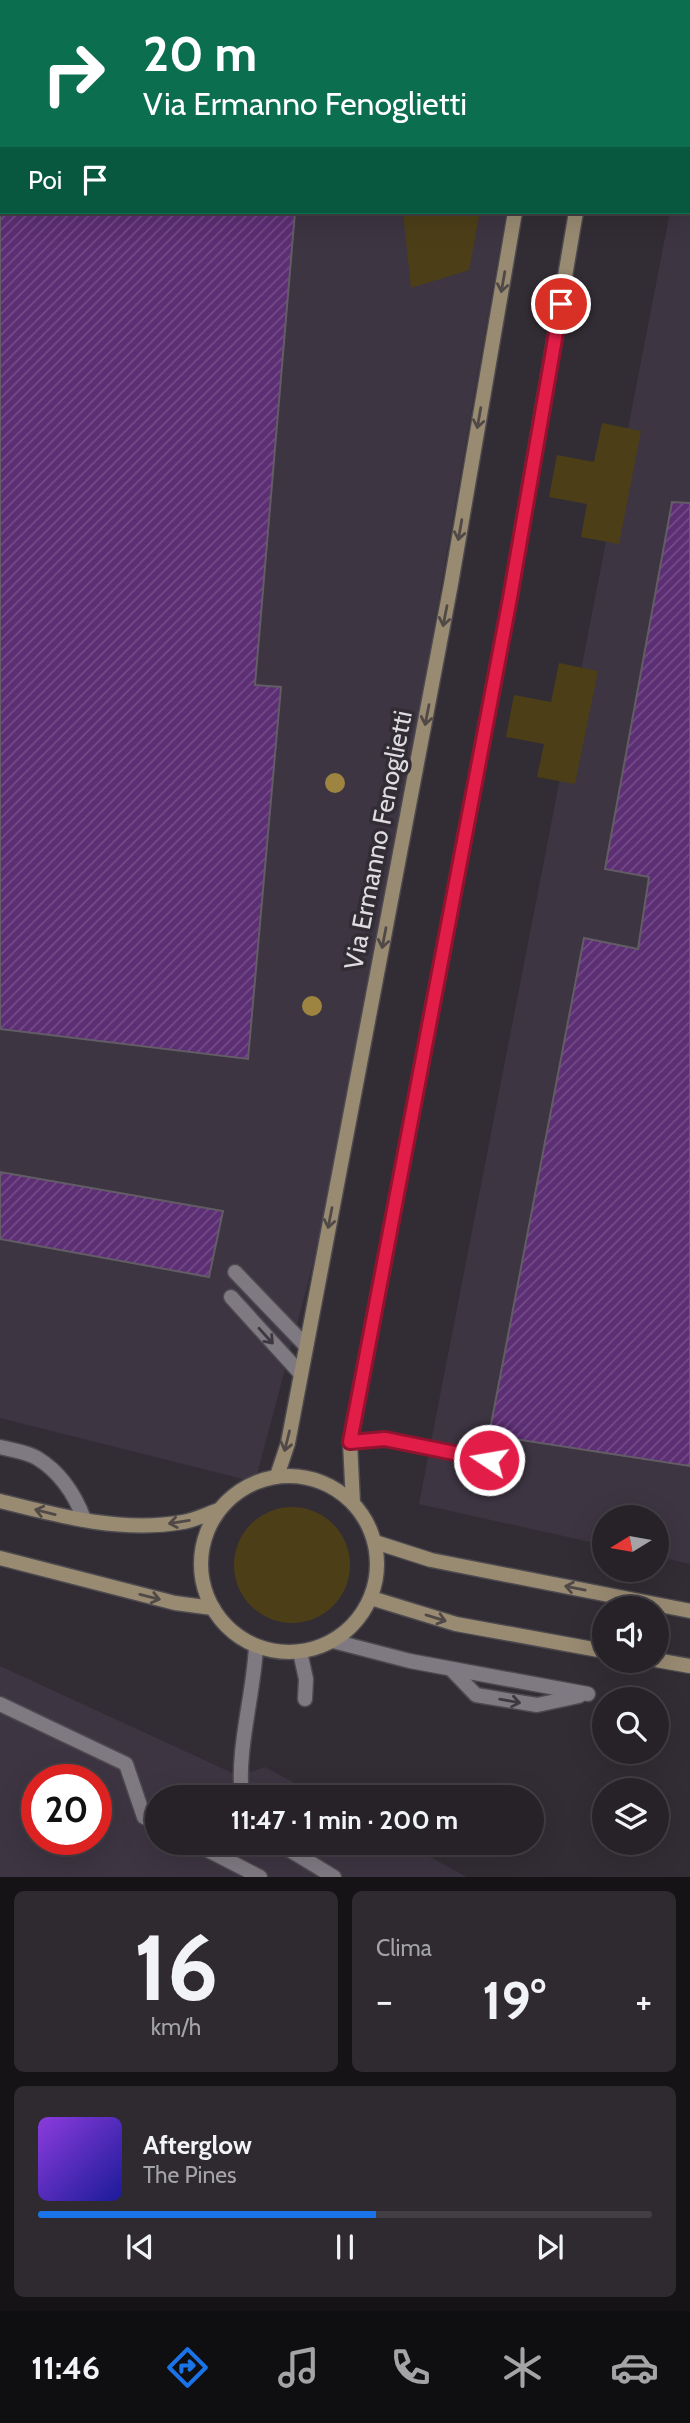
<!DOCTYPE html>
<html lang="it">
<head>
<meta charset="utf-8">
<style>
  body { margin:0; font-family:Cabin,sans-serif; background:#2e2a2f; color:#f1f3f6; height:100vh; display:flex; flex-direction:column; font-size:26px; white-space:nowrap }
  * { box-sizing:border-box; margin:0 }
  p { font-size:23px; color:#a4a4a7 }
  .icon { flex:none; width:38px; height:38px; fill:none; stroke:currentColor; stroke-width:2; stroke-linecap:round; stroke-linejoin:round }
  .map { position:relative; height:1877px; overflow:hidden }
  .drawer { display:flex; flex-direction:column; gap:14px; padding:14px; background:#151315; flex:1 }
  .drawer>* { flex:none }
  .guide { position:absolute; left:0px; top:0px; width:691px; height:214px; box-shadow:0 7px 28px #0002,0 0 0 2px #423f44; background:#0b6e4f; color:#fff; overflow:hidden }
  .needle { width:46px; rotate:259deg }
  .buttons { position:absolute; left:592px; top:1505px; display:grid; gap:14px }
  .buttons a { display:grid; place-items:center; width:77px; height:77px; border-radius:50%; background:#262227; box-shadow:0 7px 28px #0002,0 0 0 2px #423f44; font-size:35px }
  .speed { position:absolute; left:21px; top:1764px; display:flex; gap:14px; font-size:35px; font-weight:700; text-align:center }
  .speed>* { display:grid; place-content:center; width:91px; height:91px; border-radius:50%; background:#262227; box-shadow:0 7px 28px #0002,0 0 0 2px #423f44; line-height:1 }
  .speed .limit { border:10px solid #d22; background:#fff; color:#111 }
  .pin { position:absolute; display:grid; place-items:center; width:60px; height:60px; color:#fff; margin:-30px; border:4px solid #fff; border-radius:50%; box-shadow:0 2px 7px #0007 }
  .me { position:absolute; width:77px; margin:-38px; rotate:282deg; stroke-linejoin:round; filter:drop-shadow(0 0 5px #0008) }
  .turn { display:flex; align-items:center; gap:24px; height:147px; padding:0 28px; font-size:32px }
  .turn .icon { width:91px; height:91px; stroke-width:2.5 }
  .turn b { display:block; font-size:49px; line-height:60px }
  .then { display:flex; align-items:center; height:66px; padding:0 28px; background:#0003; gap:14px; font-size:26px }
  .big { font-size:52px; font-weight:700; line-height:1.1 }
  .drawer .card { flex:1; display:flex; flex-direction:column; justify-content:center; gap:10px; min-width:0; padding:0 24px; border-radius:10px; background:#2e2a2f }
  .drawer .dial { align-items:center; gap:0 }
  .dial b { font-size:91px; line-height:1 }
  .song { display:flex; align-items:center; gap:21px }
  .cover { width:84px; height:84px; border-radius:10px; background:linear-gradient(135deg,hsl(270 70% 55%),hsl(240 70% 35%)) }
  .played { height:7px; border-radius:4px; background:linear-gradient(90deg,#1a73e8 55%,#423f44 55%) }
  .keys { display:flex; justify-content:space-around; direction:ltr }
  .heat { display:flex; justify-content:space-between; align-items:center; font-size:38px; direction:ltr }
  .drawer .tiles { flex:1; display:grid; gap:14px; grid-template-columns:1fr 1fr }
  .card:last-child { grid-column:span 2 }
  .trip { position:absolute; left:145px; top:1785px; width:399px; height:70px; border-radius:35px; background:#262227; box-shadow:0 7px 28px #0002,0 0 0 2px #423f44; font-weight:700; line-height:70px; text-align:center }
  .menu { display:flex; height:112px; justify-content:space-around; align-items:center; background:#0f0e10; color:#a4a4a7 }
  .menu .icon { width:49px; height:49px }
  .menu .selected { color:#1a73e8 }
  .menu b { font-size:32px; color:#f1f3f6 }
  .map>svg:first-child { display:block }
  .built { fill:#3d3542; fill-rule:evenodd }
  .green { fill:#4c3f18 }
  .building { fill:url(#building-hatch); stroke:#625d65; stroke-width:2 }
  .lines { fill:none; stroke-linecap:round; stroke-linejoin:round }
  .lane-casing { stroke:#4c494f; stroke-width:17 }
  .street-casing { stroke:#4c494f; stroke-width:17 }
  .secondary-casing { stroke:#4c494f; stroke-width:17 }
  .lane { stroke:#7f7a82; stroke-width:14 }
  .street { stroke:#7f7a82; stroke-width:14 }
  .secondary { stroke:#998b72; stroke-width:14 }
  .tree { fill:#9d8440 }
  .oneway { stroke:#514947 }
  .oneway2 { stroke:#3e3940 }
  .route-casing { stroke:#92132f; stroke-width:18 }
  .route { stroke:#e11d48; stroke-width:12 }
  .labels { text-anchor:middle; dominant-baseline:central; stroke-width:7; stroke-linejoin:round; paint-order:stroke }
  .street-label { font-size:26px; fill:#dfdce1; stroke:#322d34 }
</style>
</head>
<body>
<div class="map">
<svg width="690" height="1877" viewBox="0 0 690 1877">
  <defs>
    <pattern id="building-hatch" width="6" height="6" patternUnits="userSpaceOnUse" patternTransform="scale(1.75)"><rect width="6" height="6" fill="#5c2e73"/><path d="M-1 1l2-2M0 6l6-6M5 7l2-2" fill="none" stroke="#734c87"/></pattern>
  </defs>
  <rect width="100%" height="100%" fill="#322d34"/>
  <g class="built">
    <path d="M 17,0 L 543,0 L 542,2 L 17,2 Z"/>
    <path d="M 690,108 L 690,1564 L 656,1556 L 656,1517 L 604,1517 L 604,1545 L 419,1504 L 670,212 L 690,212 Z"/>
    <path d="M 0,172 L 2,172 L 2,212 L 506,212 L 343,1151 L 255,1482 L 0,1418 Z"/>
    <path d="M 0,1666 L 239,1776 L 265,1767 L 320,1797 L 158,1797 L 158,1843 L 404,1843 L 467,1877 L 0,1877 ZM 37,1780 L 96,1780 L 96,1839 L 37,1839 Z"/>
  </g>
  <g class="green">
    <path d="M 403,212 L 480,212 L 469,270 L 411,288 Z"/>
    <path d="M 602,423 L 641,431 L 619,544 L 581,537 L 587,504 L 549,497 L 557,455 L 594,462 Z"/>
    <path d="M 559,663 L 598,671 L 575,784 L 537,777 L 544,744 L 506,737 L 514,695 L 551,702 Z"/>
    <circle cx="292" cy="1565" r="58"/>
  </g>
  <g class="building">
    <path d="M 0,212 L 295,212 L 255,685 L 281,687 L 248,1059 L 0,1029 Z"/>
    <path d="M 672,502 L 690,503 L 690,1466 L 489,1435 L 584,938 L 638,949 L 649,877 L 605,869 Z"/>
    <path d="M 0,1172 L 223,1211 L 209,1277 L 0,1239 Z"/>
  </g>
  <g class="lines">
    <defs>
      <g id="lane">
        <path d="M 235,1272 L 306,1346"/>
        <path d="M 231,1297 L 301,1374"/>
        <path d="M 350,1442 L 385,1439 L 489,1460"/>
        <path d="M 0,1447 C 12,1450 27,1452 37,1458 C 60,1472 75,1495 84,1519"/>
        <path d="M 333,1641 L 410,1661 L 588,1694"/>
        <path d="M 300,1652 L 306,1679 L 305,1699"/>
        <path d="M 452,1670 L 476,1695 L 537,1705 L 579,1696"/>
        <path d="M 0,1704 L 126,1764 L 144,1817 L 158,1824"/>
        <path d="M 242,1797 C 236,1751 254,1694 256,1646"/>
        <path d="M 194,1843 L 260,1877"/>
        <path d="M 278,1843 L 334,1877"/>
      </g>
      <path id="street" d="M 17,2 L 17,0"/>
      <g id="secondary">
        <path d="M 582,0 L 582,2"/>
        <path d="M 565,2 L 566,0"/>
        <path d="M 277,1476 L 288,1443 L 451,584 L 515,212"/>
        <circle cx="289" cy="1564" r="88"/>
        <path d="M 0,1501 C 59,1516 122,1533 183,1522 C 195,1520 207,1514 219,1510"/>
        <path d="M 353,1503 L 350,1442 L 510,598 L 576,212"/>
        <path d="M 375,1542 L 431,1560 L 690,1611"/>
        <path d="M 0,1558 L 175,1603 L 213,1608"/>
        <path d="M 371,1598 L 456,1624 L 604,1651"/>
        <path d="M 656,1660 L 690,1666"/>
      </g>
    </defs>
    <use href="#lane" class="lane-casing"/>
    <use href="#street" class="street-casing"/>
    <use href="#secondary" class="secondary-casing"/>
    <use href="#lane" class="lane"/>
    <use href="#street" class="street"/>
    <use href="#secondary" class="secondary"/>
  </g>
  <g class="tree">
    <circle cx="335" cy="783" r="10"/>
    <circle cx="312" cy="1006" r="10"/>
  </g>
  <defs><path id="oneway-shaft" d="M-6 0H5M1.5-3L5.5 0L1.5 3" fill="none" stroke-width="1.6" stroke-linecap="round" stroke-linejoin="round" transform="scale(1.75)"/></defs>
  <g class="oneway">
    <use href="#oneway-shaft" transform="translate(503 282) rotate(100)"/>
    <use href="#oneway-shaft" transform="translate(479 418) rotate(100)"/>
    <use href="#oneway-shaft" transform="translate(460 530) rotate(100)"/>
    <use href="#oneway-shaft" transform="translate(445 616) rotate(101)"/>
    <use href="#oneway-shaft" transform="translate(427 715) rotate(101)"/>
    <use href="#oneway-shaft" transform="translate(384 938) rotate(101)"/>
    <use href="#oneway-shaft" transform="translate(330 1218) rotate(101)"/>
    <use href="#oneway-shaft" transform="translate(287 1441) rotate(104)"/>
    <use href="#oneway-shaft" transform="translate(45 1512) rotate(-166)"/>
    <use href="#oneway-shaft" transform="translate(179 1522) rotate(171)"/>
    <use href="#oneway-shaft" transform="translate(575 1588) rotate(-169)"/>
    <use href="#oneway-shaft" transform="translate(150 1597) rotate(14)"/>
    <use href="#oneway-shaft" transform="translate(436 1618) rotate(17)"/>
  </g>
  <g class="oneway2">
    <use href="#oneway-shaft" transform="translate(266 1336) rotate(48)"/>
    <use href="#oneway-shaft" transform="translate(510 1701) rotate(10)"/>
  </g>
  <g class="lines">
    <defs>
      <path id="route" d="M 489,1460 L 385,1439 L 350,1442 L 510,598 L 561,304"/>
    </defs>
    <use href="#route" class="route-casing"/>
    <use href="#route" class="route"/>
  </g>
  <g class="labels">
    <g class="street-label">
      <text transform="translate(378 840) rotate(-79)">Via Ermanno Fenoglietti</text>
    </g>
  </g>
</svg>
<div class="buttons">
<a><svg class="needle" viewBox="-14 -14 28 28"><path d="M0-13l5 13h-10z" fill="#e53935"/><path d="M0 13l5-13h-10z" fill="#a4a4a7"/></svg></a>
<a><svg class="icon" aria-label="sound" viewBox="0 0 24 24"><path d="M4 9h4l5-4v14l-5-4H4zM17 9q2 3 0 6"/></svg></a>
<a><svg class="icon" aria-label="search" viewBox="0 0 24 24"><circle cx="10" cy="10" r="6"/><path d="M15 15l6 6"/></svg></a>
<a><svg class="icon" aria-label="layers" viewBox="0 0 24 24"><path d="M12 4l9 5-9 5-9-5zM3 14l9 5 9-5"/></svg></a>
</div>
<div class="speed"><div class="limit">20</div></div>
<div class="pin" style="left:561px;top:304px;background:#d93025"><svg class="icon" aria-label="arrive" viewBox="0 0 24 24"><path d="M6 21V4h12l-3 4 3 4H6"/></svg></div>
<svg class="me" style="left:489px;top:1460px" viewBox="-20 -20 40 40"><circle r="17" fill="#e11d48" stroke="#fff" stroke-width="3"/><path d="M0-11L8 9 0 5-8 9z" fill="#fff"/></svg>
<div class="trip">11:47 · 1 min · 200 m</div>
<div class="guide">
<div class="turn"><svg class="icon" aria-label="right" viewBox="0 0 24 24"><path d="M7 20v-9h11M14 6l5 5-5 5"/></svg><div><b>20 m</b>Via Ermanno Fenoglietti</div></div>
<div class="then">Poi<svg class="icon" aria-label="arrive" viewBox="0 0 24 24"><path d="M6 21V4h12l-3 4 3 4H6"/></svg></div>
</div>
</div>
<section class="drawer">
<div class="tiles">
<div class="card dial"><b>16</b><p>km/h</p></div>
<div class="card"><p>Clima</p>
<div class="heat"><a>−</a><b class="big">19°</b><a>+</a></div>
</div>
<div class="card">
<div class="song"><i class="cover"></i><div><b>Afterglow</b><p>The Pines</p></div></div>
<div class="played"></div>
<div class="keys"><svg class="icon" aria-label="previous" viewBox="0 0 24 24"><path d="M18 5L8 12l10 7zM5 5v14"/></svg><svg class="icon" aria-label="pause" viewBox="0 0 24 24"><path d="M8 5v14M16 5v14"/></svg><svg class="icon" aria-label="next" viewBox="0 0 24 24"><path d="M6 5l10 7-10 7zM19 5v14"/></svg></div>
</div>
</div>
</section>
<nav class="menu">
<b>11:46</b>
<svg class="icon selected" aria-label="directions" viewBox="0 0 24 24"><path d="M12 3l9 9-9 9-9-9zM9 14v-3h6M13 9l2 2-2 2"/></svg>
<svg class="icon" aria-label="music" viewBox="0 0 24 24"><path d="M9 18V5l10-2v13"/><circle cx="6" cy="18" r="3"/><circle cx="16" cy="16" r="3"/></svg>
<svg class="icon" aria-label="phone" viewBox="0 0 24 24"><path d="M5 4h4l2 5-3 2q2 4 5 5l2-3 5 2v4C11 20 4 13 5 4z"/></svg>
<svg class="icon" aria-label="climate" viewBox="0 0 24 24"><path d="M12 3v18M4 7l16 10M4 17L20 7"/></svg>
<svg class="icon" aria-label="car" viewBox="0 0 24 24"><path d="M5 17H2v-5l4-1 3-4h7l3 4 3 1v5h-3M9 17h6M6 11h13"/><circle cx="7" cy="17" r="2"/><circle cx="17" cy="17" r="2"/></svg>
</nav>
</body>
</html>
